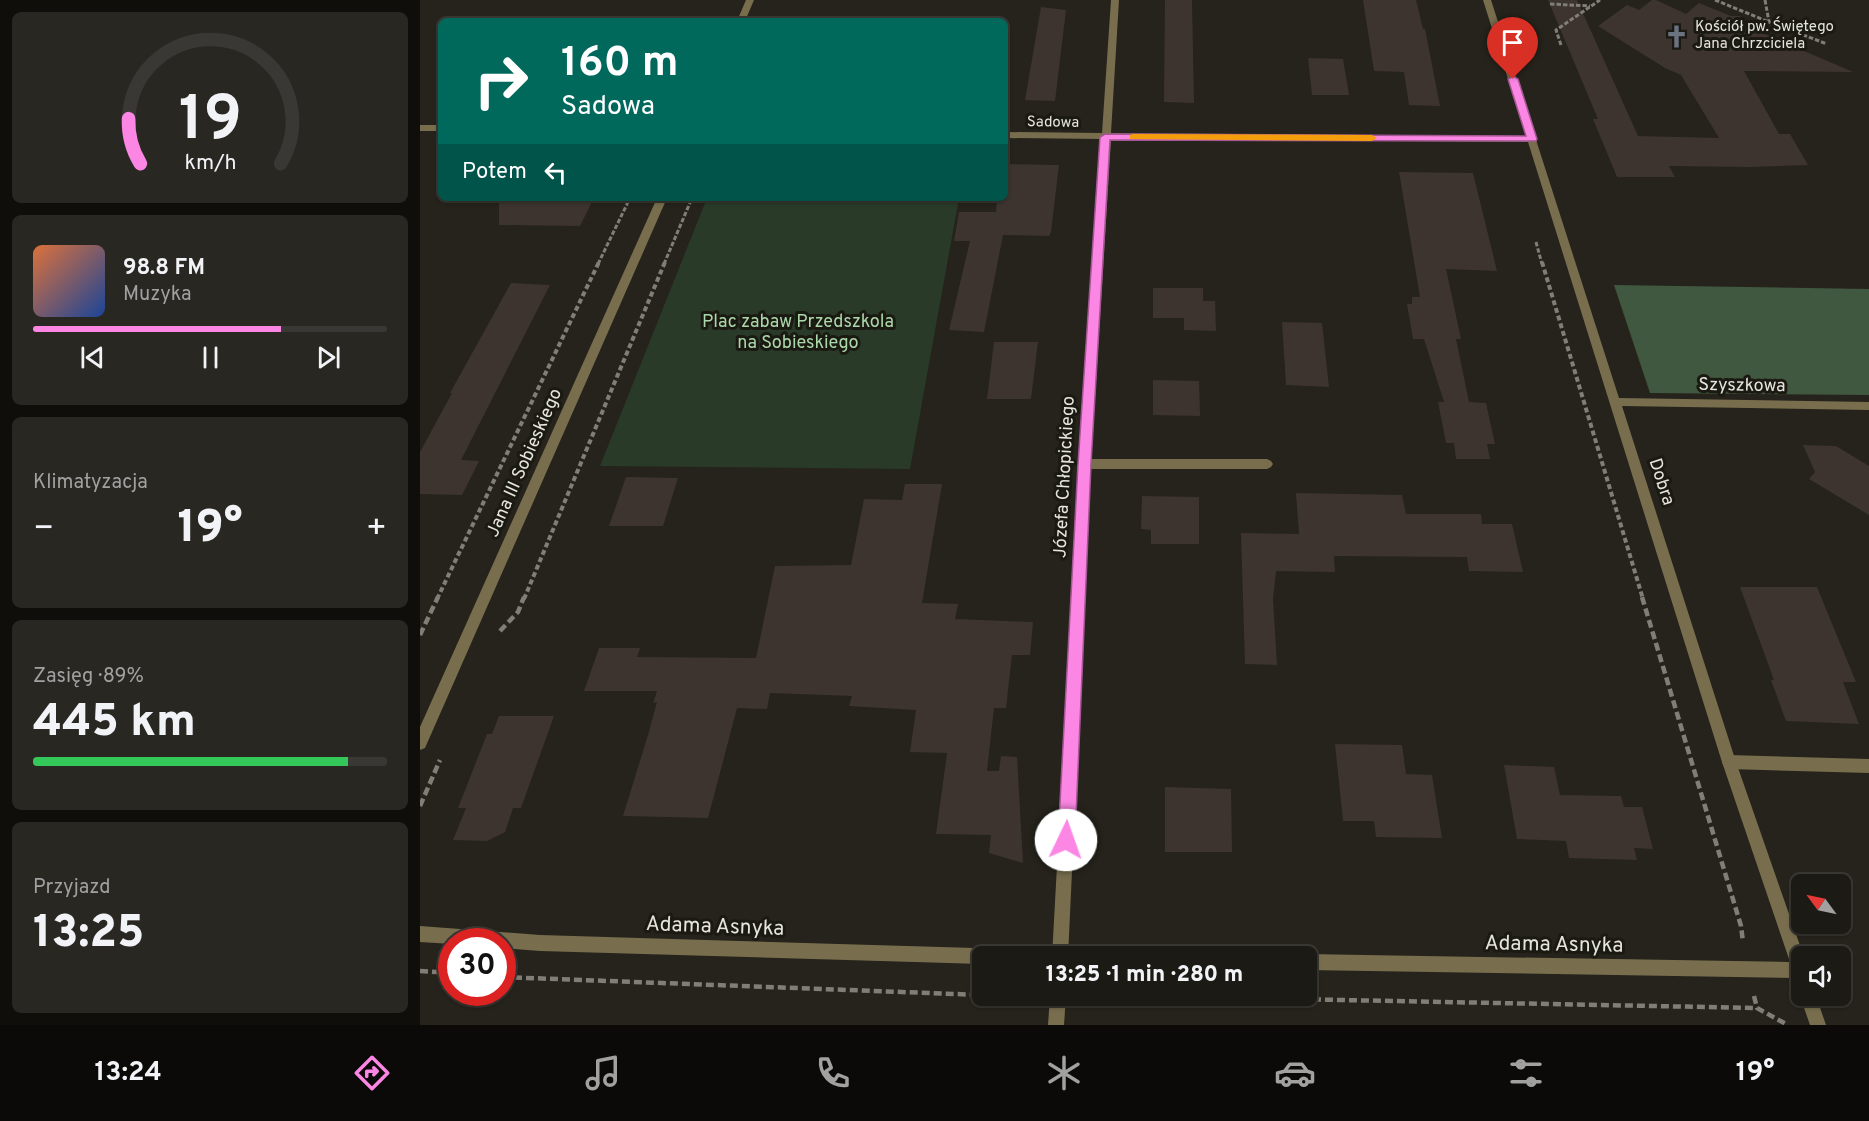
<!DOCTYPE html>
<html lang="pl">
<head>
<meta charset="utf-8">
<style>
  body { margin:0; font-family:Overpass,sans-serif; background:#292722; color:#f1f3f6; height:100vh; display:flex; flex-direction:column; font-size:22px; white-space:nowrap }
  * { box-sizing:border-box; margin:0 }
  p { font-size:20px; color:#a0a1a0 }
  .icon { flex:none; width:33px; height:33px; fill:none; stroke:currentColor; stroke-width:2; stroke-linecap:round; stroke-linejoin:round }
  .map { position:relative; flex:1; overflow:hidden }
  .panel { display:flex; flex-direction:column; gap:12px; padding:12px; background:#0f0e0b; width:420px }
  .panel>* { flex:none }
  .hud { position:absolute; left:18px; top:18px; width:570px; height:183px; border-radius:9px; box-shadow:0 2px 4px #0004,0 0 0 2px #3a3834; background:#00695c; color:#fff; overflow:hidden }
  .needle { width:39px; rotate:303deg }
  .tools { position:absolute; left:1371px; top:874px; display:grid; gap:12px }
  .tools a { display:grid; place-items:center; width:60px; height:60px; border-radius:9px; background:#1c1a14; box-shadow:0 2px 4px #0004,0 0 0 2px #3a3834; font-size:30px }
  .speed { position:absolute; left:18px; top:928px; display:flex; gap:12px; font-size:30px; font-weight:700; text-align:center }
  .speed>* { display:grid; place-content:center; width:78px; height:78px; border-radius:50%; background:#1c1a14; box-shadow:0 2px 4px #0004,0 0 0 2px #3a3834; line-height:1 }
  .speed .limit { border:9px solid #d22; background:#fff; color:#111 }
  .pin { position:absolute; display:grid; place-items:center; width:51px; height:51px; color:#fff; margin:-62px -26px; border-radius:50% 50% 50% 0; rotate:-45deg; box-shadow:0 0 6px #0007 }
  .pin .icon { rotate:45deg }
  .me { position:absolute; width:66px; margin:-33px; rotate:3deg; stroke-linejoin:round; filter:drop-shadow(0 0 4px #0008) }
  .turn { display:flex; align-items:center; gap:21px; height:126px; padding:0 24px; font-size:27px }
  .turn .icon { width:78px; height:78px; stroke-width:2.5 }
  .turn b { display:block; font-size:42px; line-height:51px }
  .then { display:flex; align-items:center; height:57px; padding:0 24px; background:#0003; gap:12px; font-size:22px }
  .big { font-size:45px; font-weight:800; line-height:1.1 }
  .panel .card { flex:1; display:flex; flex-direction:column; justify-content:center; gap:9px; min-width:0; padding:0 21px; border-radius:9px; background:#292722 }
  .panel .dial { align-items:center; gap:0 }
  .dial svg { height:156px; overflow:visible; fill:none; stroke:#3a3834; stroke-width:7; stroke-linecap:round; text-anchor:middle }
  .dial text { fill:#f1f3f6; stroke:none }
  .song { display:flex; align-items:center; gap:18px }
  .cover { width:72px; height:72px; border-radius:9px; background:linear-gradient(135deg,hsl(20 70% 55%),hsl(220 70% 35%)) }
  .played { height:6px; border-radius:3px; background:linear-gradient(90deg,#fc86e3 70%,#3a3834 70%) }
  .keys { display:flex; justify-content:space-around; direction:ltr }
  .heat { display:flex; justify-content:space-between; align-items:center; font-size:33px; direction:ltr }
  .charge { height:9px; border-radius:4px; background:linear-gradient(90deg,#34c759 89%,#3a3834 0) }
  .trip { position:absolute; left:552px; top:946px; width:345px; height:60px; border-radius:9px; background:#1c1a14; box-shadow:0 2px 4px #0004,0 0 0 2px #3a3834; font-weight:800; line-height:60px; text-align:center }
  .tab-bar { display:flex; height:96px; justify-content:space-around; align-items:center; background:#0b0a08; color:#a0a1a0 }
  .tab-bar .icon { width:42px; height:42px }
  .tab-bar .on { color:#fc86e3 }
  .tab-bar b { font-size:27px; color:#f1f3f6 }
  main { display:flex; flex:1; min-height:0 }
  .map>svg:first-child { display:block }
  .green { fill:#293a29 }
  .forest { fill:#405740 }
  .building { fill:#3d342f }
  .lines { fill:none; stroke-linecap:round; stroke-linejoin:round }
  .path-far2 { stroke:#807e77; stroke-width:3; stroke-dasharray:4.5 2; stroke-linecap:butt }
  .path-far1 { stroke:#807e77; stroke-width:4; stroke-dasharray:5 3; stroke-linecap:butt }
  .path { stroke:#807e77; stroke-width:4.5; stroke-dasharray:8 4; stroke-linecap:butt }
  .service { fill:#786e4e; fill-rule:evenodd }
  .minor { fill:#786e4e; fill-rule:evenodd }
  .route { fill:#fc86e3; stroke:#a45794; stroke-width:1.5 }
  .slow { fill:#f59e0b }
  .labels { text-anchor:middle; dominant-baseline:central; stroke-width:6; stroke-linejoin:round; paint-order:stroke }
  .far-poi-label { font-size:15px; fill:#e5e4de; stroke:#1b1a12; text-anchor:start }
  .far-street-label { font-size:15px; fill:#e5e4de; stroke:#1b1a12 }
  .park-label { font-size:18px; fill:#abd8aa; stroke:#1b1a12 }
  .street-label { font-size:18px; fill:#e5e4de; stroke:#1b1a12 }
  .near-street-label { font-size:21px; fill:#e5e4de; stroke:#1b1a12 }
</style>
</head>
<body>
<main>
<section class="panel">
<div class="card dial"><svg viewBox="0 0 100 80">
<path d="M14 69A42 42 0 1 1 86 69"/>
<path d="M14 69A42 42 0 0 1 8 46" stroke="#fc86e3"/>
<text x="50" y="56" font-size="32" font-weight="700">19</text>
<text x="50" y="72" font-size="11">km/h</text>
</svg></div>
<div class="card">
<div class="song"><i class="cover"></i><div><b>98.8 FM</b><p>Muzyka</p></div></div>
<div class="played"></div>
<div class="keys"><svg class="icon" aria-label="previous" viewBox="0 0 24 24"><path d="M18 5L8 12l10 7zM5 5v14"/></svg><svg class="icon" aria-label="pause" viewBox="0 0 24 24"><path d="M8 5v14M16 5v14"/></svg><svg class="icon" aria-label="next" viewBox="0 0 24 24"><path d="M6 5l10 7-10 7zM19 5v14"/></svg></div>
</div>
<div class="card"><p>Klimatyzacja</p>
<div class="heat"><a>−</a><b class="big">19°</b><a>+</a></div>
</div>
<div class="card"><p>Zasięg · 89%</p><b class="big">445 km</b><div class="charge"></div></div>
<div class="card"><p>Przyjazd</p><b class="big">13:25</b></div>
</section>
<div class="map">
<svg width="1449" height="1025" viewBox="0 0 1449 1025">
  <rect width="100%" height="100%" fill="#25231b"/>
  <path class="green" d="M 287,198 L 539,198 L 490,469 L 180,466 Z"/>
  <path class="forest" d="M 1194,285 L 1449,289 L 1449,395 L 1230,393 Z"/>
  <g class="building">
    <path d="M 745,0 L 772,0 L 774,103 L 744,102 Z"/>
    <path d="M 943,0 L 996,0 L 1003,29 L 1005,29 L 1020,106 L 989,105 L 984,72 L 954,71 Z"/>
    <path d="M 1128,0 L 1157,0 L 1218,136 L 1299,138 L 1261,75 L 1245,68 L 1178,26 L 1207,5 L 1219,10 L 1232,0 L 1236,0 L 1266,14 L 1279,3 L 1311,16 L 1320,16 L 1326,26 L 1433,72 L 1324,71 L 1359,134 L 1370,134 L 1388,165 L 1331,167 L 1249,166 L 1255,177 L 1197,177 L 1173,119 L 1178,119 Z"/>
    <path d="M 621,7 L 646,10 L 635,101 L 605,100 Z"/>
    <path d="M 888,58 L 923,59 L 929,95 L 892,95 Z"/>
    <path d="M 585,164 L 639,165 L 631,232 L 629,236 L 583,235 L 564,332 L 529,330 L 550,241 L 534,241 L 539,212 L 576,212 L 577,198 L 585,198 Z"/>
    <path d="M 979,172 L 1053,173 L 1077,271 L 1026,269 L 1041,339 L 1036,339 L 1049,402 L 1066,403 L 1075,444 L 1067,444 L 1070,459 L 1036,459 L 1034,443 L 1026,443 L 1018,402 L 1024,402 L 1004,339 L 993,339 L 987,304 L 992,304 L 992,297 L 1000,297 Z"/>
    <path d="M 79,198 L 174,198 L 160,226 L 79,225 Z"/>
    <path d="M 91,283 L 130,285 L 41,460 L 59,461 L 42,495 L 0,494 L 0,452 L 32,393 L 30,393 Z"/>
    <path d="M 733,288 L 783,288 L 783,301 L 795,301 L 796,331 L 764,330 L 764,318 L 733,318 Z"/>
    <path d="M 862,322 L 902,323 L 909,387 L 866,385 Z"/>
    <path d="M 574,342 L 618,342 L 611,399 L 567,399 Z"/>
    <path d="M 733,380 L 779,381 L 780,416 L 733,415 Z"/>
    <path d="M 1383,445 L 1416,446 L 1449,466 L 1449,515 L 1389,479 L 1395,472 Z"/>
    <path d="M 206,477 L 258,478 L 243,526 L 189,526 Z"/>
    <path d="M 485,484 L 522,484 L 502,603 L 538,604 L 535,619 L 613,622 L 610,655 L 592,655 L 586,708 L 574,708 L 567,771 L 579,771 L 581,756 L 597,757 L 603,863 L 569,853 L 571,835 L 516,834 L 527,753 L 490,752 L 496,710 L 429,706 L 432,696 L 350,693 L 347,709 L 317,708 L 288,818 L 203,816 L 228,735 L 237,702 L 233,703 L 237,691 L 164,691 L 179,648 L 220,648 L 217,657 L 336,658 L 355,566 L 431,565 L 444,499 L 482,500 Z"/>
    <path d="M 876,493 L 982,495 L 986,514 L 1061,514 L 1062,524 L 1092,524 L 1103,572 L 1049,571 L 1047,557 L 914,556 L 915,572 L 856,571 L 853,599 L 857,665 L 825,664 L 821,533 L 879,534 Z"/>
    <path d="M 722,496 L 779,497 L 779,544 L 731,544 L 731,530 L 721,529 Z"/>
    <path d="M 1320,587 L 1397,587 L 1436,682 L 1423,682 L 1439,724 L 1366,721 L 1351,680 L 1354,680 Z"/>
    <path d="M 79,716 L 134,716 L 101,808 L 93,808 L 85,832 L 67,841 L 33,840 L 46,808 L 38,808 L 67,734 L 72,734 Z"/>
    <path d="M 915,744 L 982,745 L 986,774 L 1012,775 L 1022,838 L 956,837 L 954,821 L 923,821 Z"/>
    <path d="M 1084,765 L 1134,767 L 1140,795 L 1201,796 L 1204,807 L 1222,807 L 1233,849 L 1214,848 L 1217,860 L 1149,858 L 1146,841 L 1097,839 Z"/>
    <path d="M 745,787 L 811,789 L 812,852 L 745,852 Z"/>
  </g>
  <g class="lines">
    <g class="path-far2">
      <path d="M 1295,0 L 1349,22"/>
      <path d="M 1345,0 L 1349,22 L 1407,44"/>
      <path d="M 1130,4 L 1170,6"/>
      <path d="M 1141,45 L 1136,30 L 1180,0"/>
      <path d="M 1116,242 L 1122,264"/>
      <path d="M 178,264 L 210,198"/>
      <path d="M 244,264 L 272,198"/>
    </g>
    <g class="path-far1">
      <path d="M 1122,262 L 1223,599"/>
      <path d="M 17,599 L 179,262"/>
      <path d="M 104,599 L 245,262"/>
    </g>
    <g class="path">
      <path d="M 1222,597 L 1321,926 L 1323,942"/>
      <path d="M 80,631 L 98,612 L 104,597"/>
      <path d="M 0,635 L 18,597"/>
      <path d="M 0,806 L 20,760"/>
      <path d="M 0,971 L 32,973"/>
      <path d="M 82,977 L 562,995"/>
      <path d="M 583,996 L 609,997"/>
      <path d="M 713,996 L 1337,1008"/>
      <path d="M 1334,996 L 1337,1008 L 1366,1024"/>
    </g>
    <g class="service">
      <path d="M 665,459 L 847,459 L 851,461 L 853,464 L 851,467 L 847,469 L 665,469 L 661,467 L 659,464 L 661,461 Z"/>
      <path d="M 1309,755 L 1449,759 L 1449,773 L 1309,769 L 1304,767 L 1302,762 L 1304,757 Z"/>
    </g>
    <g class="minor">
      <path d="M 326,0 L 334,0 L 325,21 L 317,21 Z"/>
      <path d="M 691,0 L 699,0 L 691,133 L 1106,136 L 1063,0 L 1071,0 L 1199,398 L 1449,402 L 1449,410 L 1202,406 L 1316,762 L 1384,957 L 1382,957 L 1382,983 L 1375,978 L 886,970 L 886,957 L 880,957 L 886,954 L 1370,962 L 1302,762 L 1108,142 L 691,139 L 671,464 L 648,957 L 632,957 L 659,464 L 682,139 L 585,138 L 585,132 L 682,133 Z"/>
      <rect x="0" y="125" width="21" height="6"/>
      <path d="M 237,198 L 247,198 L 5,748 L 0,750 L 0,727 Z"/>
      <path d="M 0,926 L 120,935 L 589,949 L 595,951 L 597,957 L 562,957 L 562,964 L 120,951 L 82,948 L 82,942 L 32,942 L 32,944 L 0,942 Z"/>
      <path d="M 1382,992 L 1382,996 L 1396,996 L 1406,1025 L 1390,1025 L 1380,996 Z"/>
      <path d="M 630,996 L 646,996 L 644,1025 L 628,1025 Z"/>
    </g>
  </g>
  <path class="route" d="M 1093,76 L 1098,79 L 1117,139 L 1116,141 L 690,140 L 671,464 L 655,840 L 652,846 L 646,848 L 640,846 L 638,840 L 658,464 L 680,137 L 685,134 L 1106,136 L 1088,79 Z"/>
  <path class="slow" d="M 713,134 L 952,135 L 957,138 L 952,141 L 710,139 L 710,135 Z"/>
  <defs>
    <symbol id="church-bare" viewBox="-9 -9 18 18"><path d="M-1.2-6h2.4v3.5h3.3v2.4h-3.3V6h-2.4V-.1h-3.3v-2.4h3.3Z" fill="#6b7280" stroke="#1b1a12" stroke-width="2.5" paint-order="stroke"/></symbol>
  </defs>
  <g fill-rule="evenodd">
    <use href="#church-bare" x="1240" y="20" width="33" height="33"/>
  </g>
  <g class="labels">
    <g class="far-poi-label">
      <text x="1275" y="27">Kościół pw. Świętego<tspan x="1275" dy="17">Jana Chrzciciela</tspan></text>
    </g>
    <g class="far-street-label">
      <text transform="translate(633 123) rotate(1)">Sadowa</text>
    </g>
    <g class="park-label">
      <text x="378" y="322">Plac zabaw Przedszkola<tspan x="378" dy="21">na Sobieskiego</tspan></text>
    </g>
    <g class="street-label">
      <text transform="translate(1322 386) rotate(1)">Szyszkowa</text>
      <text transform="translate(105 463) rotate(-66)">Jana III Sobieskiego</text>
      <text transform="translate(645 477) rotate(-87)">Józefa Chłopickiego</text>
      <text transform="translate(1241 482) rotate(72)">Dobra</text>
    </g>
    <g class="near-street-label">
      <text transform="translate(295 927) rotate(2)">Adama Asnyka</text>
      <text transform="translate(1134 945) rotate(1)">Adama Asnyka</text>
    </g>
  </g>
</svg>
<div class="tools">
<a><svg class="needle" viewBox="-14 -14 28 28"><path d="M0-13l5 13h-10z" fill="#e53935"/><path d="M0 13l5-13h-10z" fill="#a0a1a0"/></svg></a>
<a><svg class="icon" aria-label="sound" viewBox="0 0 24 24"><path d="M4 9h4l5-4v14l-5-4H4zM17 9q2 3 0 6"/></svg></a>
</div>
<div class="speed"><div class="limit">30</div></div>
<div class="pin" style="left:1093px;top:79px;background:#d93025"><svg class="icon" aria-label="arrive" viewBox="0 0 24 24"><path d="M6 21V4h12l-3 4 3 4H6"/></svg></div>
<svg class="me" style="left:646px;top:840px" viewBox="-20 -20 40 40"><circle r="19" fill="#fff"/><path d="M0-13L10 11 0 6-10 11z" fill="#fc86e3"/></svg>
<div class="trip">13:25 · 1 min · 280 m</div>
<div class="hud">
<div class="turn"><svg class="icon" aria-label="right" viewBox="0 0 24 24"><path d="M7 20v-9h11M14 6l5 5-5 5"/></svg><div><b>160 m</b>Sadowa</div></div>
<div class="then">Potem<svg class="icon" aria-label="left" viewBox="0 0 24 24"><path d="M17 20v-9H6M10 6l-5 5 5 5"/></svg></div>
</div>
</div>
</main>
<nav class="tab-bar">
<b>13:24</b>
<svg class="icon on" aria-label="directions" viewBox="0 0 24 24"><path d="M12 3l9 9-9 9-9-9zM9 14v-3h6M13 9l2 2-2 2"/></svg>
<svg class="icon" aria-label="music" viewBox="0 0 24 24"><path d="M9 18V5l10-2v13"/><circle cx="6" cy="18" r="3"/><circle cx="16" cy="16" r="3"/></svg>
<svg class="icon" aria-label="phone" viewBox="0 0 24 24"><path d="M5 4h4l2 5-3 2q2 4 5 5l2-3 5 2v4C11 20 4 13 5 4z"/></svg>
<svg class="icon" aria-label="climate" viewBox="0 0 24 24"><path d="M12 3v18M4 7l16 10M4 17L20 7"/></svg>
<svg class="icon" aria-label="car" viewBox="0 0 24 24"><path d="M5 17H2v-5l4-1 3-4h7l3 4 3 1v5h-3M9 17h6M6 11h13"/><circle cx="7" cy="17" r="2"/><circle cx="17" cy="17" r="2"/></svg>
<svg class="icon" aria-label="filters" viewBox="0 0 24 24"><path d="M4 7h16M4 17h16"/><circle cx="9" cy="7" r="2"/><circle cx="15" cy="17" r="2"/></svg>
<b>19°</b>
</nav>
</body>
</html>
